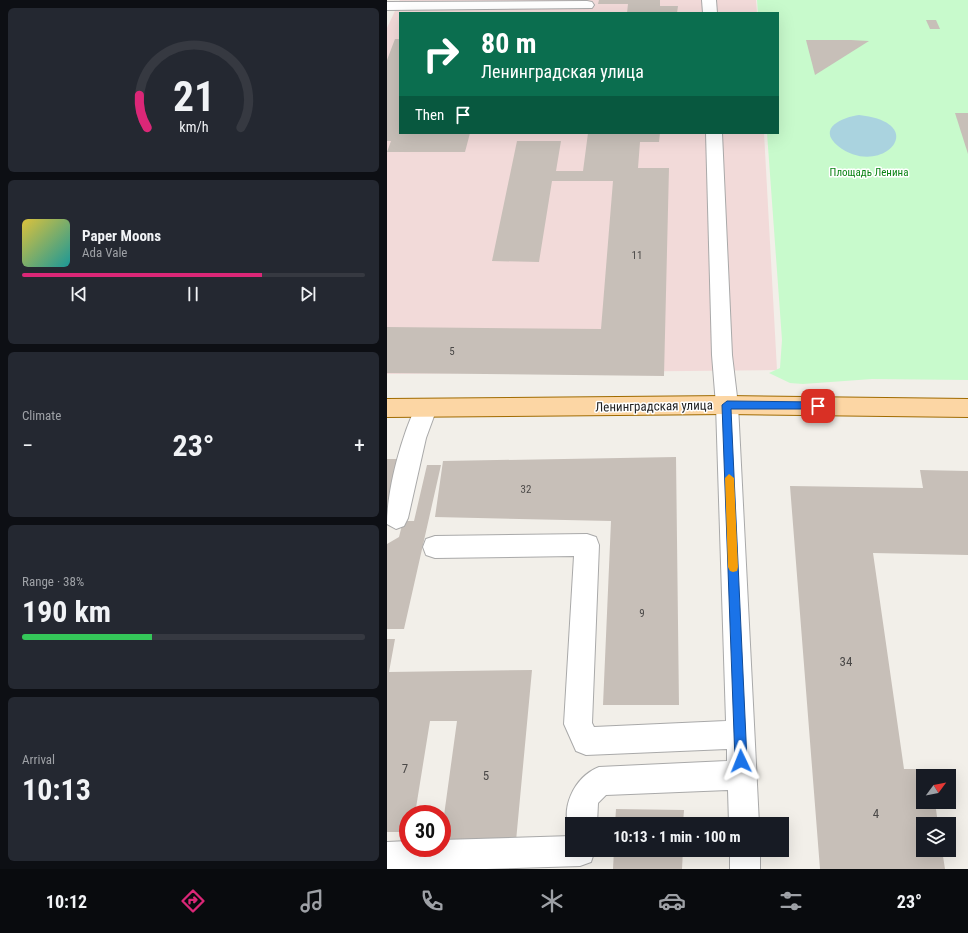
<!DOCTYPE html>
<html lang="en">
<head>
<meta charset="utf-8">
<style>
  body { margin:0; font-family:"Roboto Condensed",sans-serif; background:#242831; color:#f1f3f6; height:100vh; display:flex; flex-direction:column; font-size:15px; white-space:nowrap }
  * { box-sizing:border-box; margin:0 }
  p { font-size:13px; color:#9ea1a6 }
  .icon { flex:none; width:22px; height:22px; fill:none; stroke:currentColor; stroke-width:2; stroke-linecap:round; stroke-linejoin:round }
  .map { position:relative; flex:1; overflow:hidden }
  .sheet { display:flex; flex-direction:column; gap:8px; padding:8px; background:#0d0f14; width:387px }
  .sheet>* { flex:none }
  .hud { position:absolute; left:12px; top:12px; width:380px; height:122px; border-radius:0px; box-shadow:0 4px 16px #0002; background:#0b6e4f; color:#fff; overflow:hidden }
  .needle { width:26px; rotate:58deg }
  .fabs { position:absolute; left:529px; top:769px; display:grid; gap:8px }
  .fabs a { display:grid; place-items:center; width:40px; height:40px; border-radius:0px; background:#171b24; box-shadow:0 4px 16px #0002; font-size:20px }
  .speed { position:absolute; left:12px; top:805px; display:flex; gap:8px; font-size:20px; font-weight:700; text-align:center }
  .speed>* { display:grid; place-content:center; width:52px; height:52px; border-radius:50%; background:#171b24; box-shadow:0 4px 16px #0002; line-height:1 }
  .speed .limit { border:6px solid #d22; background:#fff; color:#111 }
  .pin { position:absolute; display:grid; place-items:center; width:34px; height:34px; color:#fff; margin:-17px; border-radius:8px; box-shadow:0 2px 6px #0006 }
  .me { position:absolute; width:44px; margin:-22px; rotate:358deg; stroke-linejoin:round; filter:drop-shadow(0 0 3px #0008) }
  .turn { display:flex; align-items:center; gap:14px; height:84px; padding:0 16px; font-size:18px }
  .turn .icon { width:52px; height:52px; stroke-width:2.5 }
  .turn b { display:block; font-size:28px; line-height:34px }
  .then { display:flex; align-items:center; height:38px; padding:0 16px; background:#0003; gap:8px; font-size:15px }
  .big { font-size:30px; font-weight:700; line-height:1.1 }
  .sheet .card { flex:1; display:flex; flex-direction:column; justify-content:center; gap:6px; min-width:0; padding:0 14px; border-radius:6px; background:#242831 }
  .sheet .dial { align-items:center; gap:0 }
  .dial svg { height:104px; overflow:visible; fill:none; stroke:#363941; stroke-width:7; stroke-linecap:round; text-anchor:middle }
  .dial text { fill:#f1f3f6; stroke:none }
  .song { display:flex; align-items:center; gap:12px }
  .cover { width:48px; height:48px; border-radius:6px; background:linear-gradient(135deg,hsl(50 70% 55%),hsl(180 70% 35%)) }
  .played { height:4px; border-radius:2px; background:linear-gradient(90deg,#db2777 70%,#363941 70%) }
  .keys { display:flex; justify-content:space-around; direction:ltr }
  .heat { display:flex; justify-content:space-between; align-items:center; font-size:22px; direction:ltr }
  .charge { height:6px; border-radius:3px; background:linear-gradient(90deg,#34c759 38%,#363941 0) }
  .trip { position:absolute; left:178px; top:817px; width:224px; height:40px; border-radius:0px; background:#171b24; box-shadow:0 4px 16px #0002; font-weight:700; line-height:40px; text-align:center }
  .tab-bar { display:flex; height:64px; justify-content:space-around; align-items:center; background:#090b0e; color:#9ea1a6 }
  .tab-bar .icon { width:28px; height:28px }
  .tab-bar .active { color:#db2777 }
  .tab-bar b { font-size:18px; color:#f1f3f6 }
  main { display:flex; flex:1; min-height:0 }
  .map>svg:first-child { display:block }
  .commercial { fill:#f2dad9 }
  .park { fill:#c8facc }
  .water { fill:#aad3df }
  .building { fill:#c7bfb8 }
  .lines { fill:none; stroke-linecap:round; stroke-linejoin:round }
  .minor-casing { stroke:#a9a9a9; stroke-width:2 }
  .major-casing { stroke:#a06b00; stroke-width:2 }
  .minor { fill:#fff; fill-rule:evenodd }
  .major { fill:#fcd6a4; fill-rule:evenodd }
  .route { fill:#1a73e8; stroke:#114b97 }
  .slow { fill:#f59e0b }
  .labels { text-anchor:middle; dominant-baseline:central; stroke-width:3; stroke-linejoin:round; paint-order:stroke }
  .far-park-label { font-size:11px; fill:#0c8416; stroke:#fff }
  .number-label { font-size:11px; fill:#4b4948 }
  .street-label { font-size:13px; fill:#222; stroke:#fff }
  .near-number-label { font-size:13px; fill:#4b4948 }
</style>
</head>
<body>
<main>
<section class="sheet">
<div class="card dial"><svg viewBox="0 0 100 80">
<path d="M14 69A42 42 0 1 1 86 69"/>
<path d="M14 69A42 42 0 0 1 8 44" stroke="#db2777"/>
<text x="50" y="56" font-size="32" font-weight="700">21</text>
<text x="50" y="72" font-size="11">km/h</text>
</svg></div>
<div class="card">
<div class="song"><i class="cover"></i><div><b>Paper Moons</b><p>Ada Vale</p></div></div>
<div class="played"></div>
<div class="keys"><svg class="icon" aria-label="previous" viewBox="0 0 24 24"><path d="M18 5L8 12l10 7zM5 5v14"/></svg><svg class="icon" aria-label="pause" viewBox="0 0 24 24"><path d="M8 5v14M16 5v14"/></svg><svg class="icon" aria-label="next" viewBox="0 0 24 24"><path d="M6 5l10 7-10 7zM19 5v14"/></svg></div>
</div>
<div class="card"><p>Climate</p>
<div class="heat"><a>−</a><b class="big">23°</b><a>+</a></div>
</div>
<div class="card"><p>Range · 38%</p><b class="big">190 km</b><div class="charge"></div></div>
<div class="card"><p>Arrival</p><b class="big">10:13</b></div>
</section>
<div class="map">
<svg width="581" height="869" viewBox="0 0 581 869">
  <rect width="100%" height="100%" fill="#f2efe9"/>
  <path class="commercial" d="M 13,0 L 369,0 L 370,13 L 13,13 L 13,133 L 377,133 L 390,370 L 0,374 L 0,28 Z"/>
  <path class="park" d="M 370,0 L 581,0 L 581,380 L 485,379 L 416,384 L 403,383 L 382,373 L 393,368 L 395,340 L 380,133 L 391,133 L 391,13 L 371,13 Z"/>
  <path class="water" d="M 472,115 C 546,123 494,180 451,146 C 429,128 456,117 472,115 Z"/>
  <g class="building">
    <path d="M 212,0 L 273,0 L 273,6 L 291,6 L 290,13 L 240,13 L 241,4 L 211,4 Z"/>
    <path d="M 539,20 L 549,20 L 553,29 L 543,29 Z"/>
    <path d="M 8,39 L 13,39 L 13,133 L 83,133 L 78,152 L 0,152 L 4,141 L 0,141 L 0,60 Z"/>
    <path d="M 419,40 L 464,40 L 482,41 L 428,75 Z"/>
    <path d="M 568,113 L 581,113 L 581,154 Z"/>
    <path d="M 201,133 L 273,133 L 272,142 L 253,142 L 251,168 L 282,168 L 277,376 L 0,373 L 0,327 L 214,329 L 226,181 L 165,181 L 152,262 L 105,261 L 130,141 L 174,141 L 169,171 L 196,171 Z"/>
    <path d="M 289,457 L 292,705 L 216,705 L 224,521 L 48,517 L 56,461 Z"/>
    <path d="M 0,459 L 12,459 L 1,506 L 0,506 Z"/>
    <path d="M 40,465 L 54,465 L 17,629 L 0,629 L 0,544 L 12,537 L 16,521 L 27,521 Z"/>
    <path d="M 533,470 L 581,471 L 581,555 L 486,553 L 517,769 L 542,769 L 543,776 L 536,776 L 536,802 L 548,802 L 551,824 L 536,824 L 536,850 L 555,850 L 558,869 L 433,869 L 403,486 L 536,488 Z"/>
    <path d="M 0,639 L 8,639 L 2,672 L 145,670 L 129,841 L 55,842 L 55,830 L 70,721 L 43,721 L 28,814 L 21,814 L 21,832 L 0,832 Z"/>
    <path d="M 229,809 L 297,810 L 296,824 L 228,824 Z"/>
    <path d="M 227,850 L 296,850 L 295,869 L 226,869 Z"/>
  </g>
  <g class="lines">
    <defs>
      <g id="minor">
        <path d="M 315,0 L 329,0 L 330,13 L 316,13 Z"/>
        <path d="M 200,1 L 205,2 L 207,5 L 205,8 L 0,10 L 0,2 Z"/>
        <path d="M 319,133 L 335,133 L 345,355 L 351,405 L 372,824 L 342,824 L 341,790 L 219,795 L 211,803 L 210,824 L 185,824 L 185,835 C 171,810 187,777 212,767 L 340,761 L 340,749 L 199,755 L 189,751 L 177,724 L 187,556 L 48,558 L 39,555 L 36,547 L 39,539 L 48,536 L 200,534 L 209,537 L 212,545 L 205,723 L 207,727 L 339,721 L 329,405 L 325,355 Z"/>
        <path d="M 39,399 L 47,402 L 50,408 L 39,438 L 21,518 L 17,526 L 9,529 L 0,524 C 0,489 15,434 31,402 Z"/>
        <path d="M 185,836 L 185,850 L 208,850 L 204,862 L 193,866 L 99,869 L 0,869 L 0,842 L 21,841 L 21,848 L 55,848 L 55,840 Z"/>
        <rect x="343" y="850" width="30" height="19"/>
      </g>
      <path id="major" d="M 340,396 L 581,399 L 581,417 L 340,414 L 0,417 L 0,399 Z"/>
    </defs>
    <use href="#minor" class="minor-casing"/>
    <use href="#major" class="major-casing"/>
    <use href="#minor" class="minor"/>
    <use href="#major" class="major"/>
  </g>
  <path class="route" d="M 340,401 L 431,402 L 435,406 L 431,409 L 344,409 L 360,761 L 358,765 L 354,767 L 350,765 L 348,761 L 335,405 Z"/>
  <path class="slow" d="M 342,474 L 347,478 L 351,567 L 350,571 L 346,572 L 343,571 L 341,567 L 338,478 Z"/>
  <g class="labels">
    <g class="far-park-label">
      <text x="482" y="172">Площадь Ленина</text>
    </g>
    <g class="number-label">
      <text x="250" y="255">11</text>
      <text x="65" y="351">5</text>
      <text x="139" y="489">32</text>
      <text x="255" y="613">9</text>
    </g>
    <g class="street-label">
      <text transform="translate(267 406) rotate(-1)">Ленинградская улица</text>
    </g>
    <g class="near-number-label">
      <text x="459" y="661">34</text>
      <text x="18" y="768">7</text>
      <text x="99" y="775">5</text>
      <text x="489" y="813">4</text>
    </g>
  </g>
</svg>
<div class="fabs">
<a><svg class="needle" viewBox="-14 -14 28 28"><path d="M0-13l5 13h-10z" fill="#e53935"/><path d="M0 13l5-13h-10z" fill="#9ea1a6"/></svg></a>
<a><svg class="icon" aria-label="layers" viewBox="0 0 24 24"><path d="M12 4l9 5-9 5-9-5zM3 14l9 5 9-5"/></svg></a>
</div>
<div class="speed"><div class="limit">30</div></div>
<div class="pin" style="left:431px;top:406px;background:#d93025"><svg class="icon" aria-label="arrive" viewBox="0 0 24 24"><path d="M6 21V4h12l-3 4 3 4H6"/></svg></div>
<svg class="me" style="left:354px;top:761px" viewBox="-20 -20 40 40"><path d="M0-17L14 15 0 8-14 15z" fill="#1a73e8" stroke="#fff" stroke-width="4"/></svg>
<div class="trip">10:13 · 1 min · 100 m</div>
<div class="hud">
<div class="turn"><svg class="icon" aria-label="right" viewBox="0 0 24 24"><path d="M7 20v-9h11M14 6l5 5-5 5"/></svg><div><b>80 m</b>Ленинградская улица</div></div>
<div class="then">Then<svg class="icon" aria-label="arrive" viewBox="0 0 24 24"><path d="M6 21V4h12l-3 4 3 4H6"/></svg></div>
</div>
</div>
</main>
<nav class="tab-bar">
<b>10:12</b>
<svg class="icon active" aria-label="directions" viewBox="0 0 24 24"><path d="M12 3l9 9-9 9-9-9zM9 14v-3h6M13 9l2 2-2 2"/></svg>
<svg class="icon" aria-label="music" viewBox="0 0 24 24"><path d="M9 18V5l10-2v13"/><circle cx="6" cy="18" r="3"/><circle cx="16" cy="16" r="3"/></svg>
<svg class="icon" aria-label="phone" viewBox="0 0 24 24"><path d="M5 4h4l2 5-3 2q2 4 5 5l2-3 5 2v4C11 20 4 13 5 4z"/></svg>
<svg class="icon" aria-label="climate" viewBox="0 0 24 24"><path d="M12 3v18M4 7l16 10M4 17L20 7"/></svg>
<svg class="icon" aria-label="car" viewBox="0 0 24 24"><path d="M5 17H2v-5l4-1 3-4h7l3 4 3 1v5h-3M9 17h6M6 11h13"/><circle cx="7" cy="17" r="2"/><circle cx="17" cy="17" r="2"/></svg>
<svg class="icon" aria-label="filters" viewBox="0 0 24 24"><path d="M4 7h16M4 17h16"/><circle cx="9" cy="7" r="2"/><circle cx="15" cy="17" r="2"/></svg>
<b>23°</b>
</nav>
</body>
</html>
